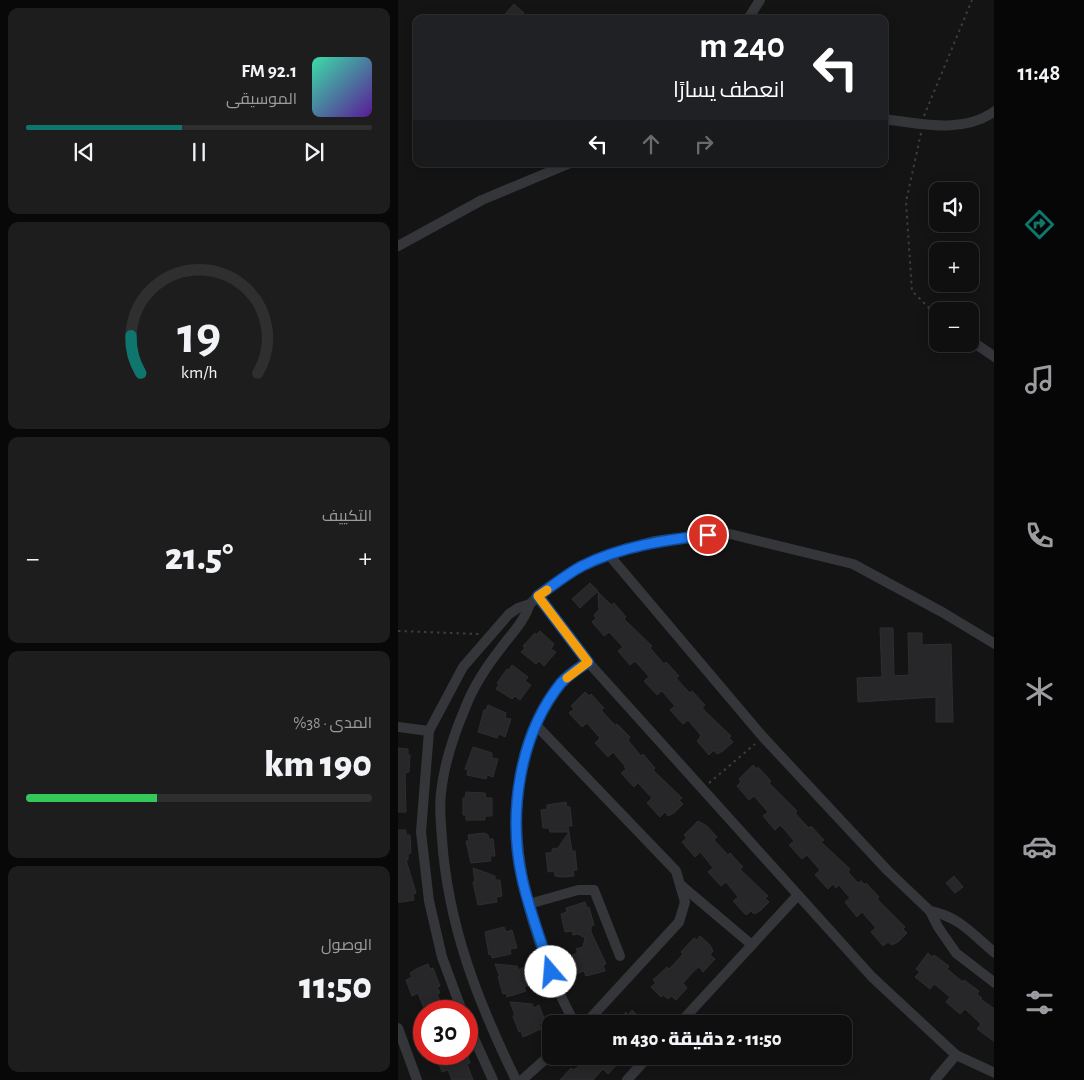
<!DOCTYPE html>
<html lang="ar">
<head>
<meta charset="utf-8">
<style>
  body { margin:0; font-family:"Alegreya Sans",Cairo,sans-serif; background:#1d1d1e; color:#f1f3f6; direction:rtl; height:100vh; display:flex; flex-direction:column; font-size:19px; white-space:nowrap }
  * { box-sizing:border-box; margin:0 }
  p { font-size:16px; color:#9b9c9f }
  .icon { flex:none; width:28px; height:28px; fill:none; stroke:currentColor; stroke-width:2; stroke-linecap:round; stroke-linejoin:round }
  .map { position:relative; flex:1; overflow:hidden; direction:ltr }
  .details { display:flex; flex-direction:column; gap:8px; padding:8px; background:#080809; width:398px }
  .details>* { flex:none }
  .top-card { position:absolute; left:15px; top:15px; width:475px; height:152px; border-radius:10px; box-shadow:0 2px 12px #0003,0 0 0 1px #2f2f30; direction:rtl; background:#202124; color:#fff; overflow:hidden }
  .buttons { position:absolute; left:531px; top:182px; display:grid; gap:10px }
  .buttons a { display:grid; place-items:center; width:50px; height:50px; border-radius:10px; background:#0f0f10; box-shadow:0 2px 12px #0003,0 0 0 1px #2f2f30; font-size:25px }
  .speed { position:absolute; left:15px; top:1000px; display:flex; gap:10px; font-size:25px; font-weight:700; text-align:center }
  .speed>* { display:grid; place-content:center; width:65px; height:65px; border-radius:50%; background:#0f0f10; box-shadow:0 2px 12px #0003,0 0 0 1px #2f2f30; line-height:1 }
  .speed .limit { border:8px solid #d22; background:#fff; color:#111 }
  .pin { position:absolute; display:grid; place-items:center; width:42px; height:42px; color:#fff; margin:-21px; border:2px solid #fff; border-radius:50%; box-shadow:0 1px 5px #0007 }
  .me { position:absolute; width:55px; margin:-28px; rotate:342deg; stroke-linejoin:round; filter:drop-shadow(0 0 4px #0008) }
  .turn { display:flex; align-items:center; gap:18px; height:105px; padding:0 20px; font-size:22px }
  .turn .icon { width:65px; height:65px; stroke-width:2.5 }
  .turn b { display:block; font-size:35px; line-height:42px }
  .lanes { display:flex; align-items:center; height:48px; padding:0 20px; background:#0003; justify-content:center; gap:25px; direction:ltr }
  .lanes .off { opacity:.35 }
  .big { font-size:38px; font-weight:800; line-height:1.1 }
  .details .widget { flex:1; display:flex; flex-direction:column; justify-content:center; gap:8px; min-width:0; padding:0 18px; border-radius:10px; background:#1d1d1e }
  .details .dial { align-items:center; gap:0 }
  .dial svg { height:130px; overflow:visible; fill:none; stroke:#2f2f30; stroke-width:7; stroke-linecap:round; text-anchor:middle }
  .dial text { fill:#f1f3f6; stroke:none }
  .song { display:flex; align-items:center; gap:15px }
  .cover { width:60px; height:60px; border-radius:8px; background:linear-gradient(135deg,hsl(160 70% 55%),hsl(270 70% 35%)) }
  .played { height:5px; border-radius:2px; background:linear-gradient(90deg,#0f766e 45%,#2f2f30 45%) }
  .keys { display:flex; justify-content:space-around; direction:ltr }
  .heat { display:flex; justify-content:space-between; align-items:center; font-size:28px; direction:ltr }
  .charge { height:8px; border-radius:4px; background:linear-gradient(90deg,#34c759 38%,#2f2f30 0) }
  .trip { position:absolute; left:144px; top:1015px; width:310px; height:50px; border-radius:10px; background:#0f0f10; box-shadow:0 2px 12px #0003,0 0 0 1px #2f2f30; font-weight:800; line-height:50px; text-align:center; direction:rtl }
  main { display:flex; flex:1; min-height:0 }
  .tabs { display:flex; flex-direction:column; width:90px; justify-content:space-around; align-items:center; background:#060606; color:#9b9c9f }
  .tabs .icon { width:35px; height:35px }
  .tabs .on { color:#0f766e }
  .tabs b { font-size:22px; color:#f1f3f6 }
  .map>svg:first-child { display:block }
  .building { fill:#272729; stroke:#2e2e31 }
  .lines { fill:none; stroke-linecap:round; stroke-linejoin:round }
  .path { stroke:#3b3d41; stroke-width:2; stroke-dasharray:2.5 4; stroke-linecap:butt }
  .minor { stroke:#35363a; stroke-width:10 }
  .route-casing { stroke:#114b97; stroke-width:12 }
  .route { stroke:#1a73e8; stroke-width:9 }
  .slow { stroke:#f59e0b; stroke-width:9 }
</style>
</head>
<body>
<main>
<nav class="tabs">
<b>11:48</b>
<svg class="icon on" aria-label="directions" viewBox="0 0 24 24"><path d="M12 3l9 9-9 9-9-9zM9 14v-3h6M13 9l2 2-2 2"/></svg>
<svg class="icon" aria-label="music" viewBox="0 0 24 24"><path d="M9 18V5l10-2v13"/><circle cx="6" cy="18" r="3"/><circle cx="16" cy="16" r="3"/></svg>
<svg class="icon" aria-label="phone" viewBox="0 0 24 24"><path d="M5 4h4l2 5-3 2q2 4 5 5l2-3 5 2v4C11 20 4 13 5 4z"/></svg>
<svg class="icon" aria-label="climate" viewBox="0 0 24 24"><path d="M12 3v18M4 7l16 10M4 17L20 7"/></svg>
<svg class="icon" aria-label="car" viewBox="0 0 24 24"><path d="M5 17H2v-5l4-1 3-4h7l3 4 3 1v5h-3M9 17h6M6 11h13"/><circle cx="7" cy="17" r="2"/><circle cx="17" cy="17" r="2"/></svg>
<svg class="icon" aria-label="filters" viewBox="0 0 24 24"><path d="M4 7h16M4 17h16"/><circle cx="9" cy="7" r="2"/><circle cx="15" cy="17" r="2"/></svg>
</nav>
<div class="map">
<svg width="597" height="1080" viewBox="0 0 597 1080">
  <rect width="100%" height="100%" fill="#141415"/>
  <g class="building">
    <path d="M 116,4 L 126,13 L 121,19 L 110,19 L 106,15 Z"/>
    <path d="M 192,583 L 200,591 L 182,608 L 174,599 Z"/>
    <path d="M 200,592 L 209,601 L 214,605 L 216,603 L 228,617 L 226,619 L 254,646 L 252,648 L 266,664 L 268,662 L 281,676 L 278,678 L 288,689 L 292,693 L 294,691 L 307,705 L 304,707 L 308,712 L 333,736 L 331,738 L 335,742 L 325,751 L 319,754 L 316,750 L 311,755 L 299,741 L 303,736 L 301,733 L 290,720 L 285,724 L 272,710 L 277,706 L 270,698 L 264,691 L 259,695 L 246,681 L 251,677 L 248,673 L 237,661 L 232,665 L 220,651 L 225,647 L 211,632 L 206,636 L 194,622 L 198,618 L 196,615 L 201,610 Z"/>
    <path d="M 482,628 L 495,628 L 496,676 L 511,675 L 510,633 L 524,633 L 524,645 L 553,644 L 555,722 L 538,722 L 538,697 L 460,702 L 459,678 L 484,677 Z"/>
    <path d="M 142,631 L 156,644 L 153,649 L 158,652 L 146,666 L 141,661 L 138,664 L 123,652 L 127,648 L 125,646 L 137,633 L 138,635 Z"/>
    <path d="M 114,665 L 130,677 L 127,681 L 133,685 L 122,700 L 117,696 L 114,699 L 98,689 L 101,684 L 99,683 L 109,669 L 111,670 Z"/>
    <path d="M 187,692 L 191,696 L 193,694 L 206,708 L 203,710 L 213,721 L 217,725 L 219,724 L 232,737 L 230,740 L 243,756 L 245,754 L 257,768 L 255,770 L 284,798 L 281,800 L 285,804 L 276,813 L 270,816 L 267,812 L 262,817 L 249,803 L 254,798 L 240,783 L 236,787 L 223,773 L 228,769 L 226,765 L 215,752 L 210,757 L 197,743 L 202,738 L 189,723 L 184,727 L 171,713 L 176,709 L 173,706 Z"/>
    <path d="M 90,705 L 108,713 L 107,718 L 113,719 L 107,737 L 101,734 L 99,738 L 80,732 L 86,710 L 88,710 Z"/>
    <path d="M 75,747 L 94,753 L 94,758 L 100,759 L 95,777 L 89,775 L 88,779 L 69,775 L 70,770 L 67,769 Z"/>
    <path d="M 0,748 L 10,749 L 10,755 L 12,755 L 11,772 L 7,773 L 8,812 L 0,812 Z"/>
    <path d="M 355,765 L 359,769 L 360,767 L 373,781 L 371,783 L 399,811 L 397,813 L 407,824 L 411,828 L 413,826 L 426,840 L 423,842 L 452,869 L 450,872 L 460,883 L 463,881 L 467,885 L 468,883 L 481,897 L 479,899 L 507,927 L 505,929 L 509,933 L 500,942 L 494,945 L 490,942 L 485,946 L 473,932 L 478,928 L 464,912 L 459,917 L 447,902 L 452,898 L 441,885 L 438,888 L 435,884 L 430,889 L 417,875 L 422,870 L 409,855 L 404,859 L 391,845 L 396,841 L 386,829 L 382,825 L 377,830 L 365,816 L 370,812 L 356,796 L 351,800 L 339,786 L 343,782 L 341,779 Z"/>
    <path d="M 68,792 L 87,793 L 88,798 L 94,798 L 94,816 L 87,816 L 87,820 L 68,820 L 68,815 L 65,815 L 65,798 L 67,798 Z"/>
    <path d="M 168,802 L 169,807 L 172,807 L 174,826 L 170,826 L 173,845 L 174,851 L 177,851 L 179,870 L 175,870 L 176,876 L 164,877 L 157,876 L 156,871 L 150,872 L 148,853 L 154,853 L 154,849 L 160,848 L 171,832 L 152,832 L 151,828 L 145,828 L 143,810 L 149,809 L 149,805 Z"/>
    <path d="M 300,821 L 309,826 L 319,837 L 316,840 L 330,855 L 332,853 L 345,867 L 342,869 L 370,896 L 367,898 L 371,902 L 362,911 L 356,914 L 353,911 L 348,915 L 335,901 L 340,897 L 328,882 L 323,886 L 310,872 L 315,868 L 309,860 L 302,852 L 297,857 L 284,842 L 289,838 L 286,835 Z"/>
    <path d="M 0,830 L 8,830 L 8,835 L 12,835 L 13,853 L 10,854 L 10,860 L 8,860 L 18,893 L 15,894 L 16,900 L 5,902 L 0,902 Z"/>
    <path d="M 86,833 L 90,835 L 91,839 L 95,839 L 97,856 L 92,856 L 93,861 L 73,863 L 68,841 L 71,841 L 70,835 Z"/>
    <path d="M 75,868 L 97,876 L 97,880 L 102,880 L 104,896 L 98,897 L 99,902 L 80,905 L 75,882 L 77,882 Z"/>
    <path d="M 556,876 L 565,887 L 557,893 L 548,883 Z"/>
    <path d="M 187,902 L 189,908 L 191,907 L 196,925 L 193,926 L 193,932 L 208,964 L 205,965 L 207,971 L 188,976 L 186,971 L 180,973 L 174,955 L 180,953 L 178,949 L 185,947 L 187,938 L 180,934 L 175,935 L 174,931 L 167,932 L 163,914 L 169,912 L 168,908 Z"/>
    <path d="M 106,927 L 108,932 L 114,930 L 119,948 L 112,949 L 113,954 L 94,958 L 93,954 L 91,955 L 87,932 Z"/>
    <path d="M 302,936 L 312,945 L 315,951 L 312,955 L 317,959 L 305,972 L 301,967 L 296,971 L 285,983 L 289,988 L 278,1000 L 273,996 L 270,999 L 265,995 L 263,997 L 253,987 L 258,983 L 255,980 L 269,967 L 271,969 L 275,965 L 285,954 L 283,952 L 296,938 L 299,940 Z"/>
    <path d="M 530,953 L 534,957 L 536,955 L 551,966 L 549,969 L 560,978 L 565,982 L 566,980 L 581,991 L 579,994 L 584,998 L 582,999 L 597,1009 L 597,1042 L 579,1029 L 583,1024 L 567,1009 L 562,1014 L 548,1002 L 552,997 L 540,987 L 536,984 L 532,989 L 517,977 L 522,972 L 518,969 Z"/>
    <path d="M 30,964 L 32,969 L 35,968 L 42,986 L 39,987 L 42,993 L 39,994 L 46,1011 L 27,1011 L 20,993 L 14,996 L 8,980 L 14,977 L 12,973 L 18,969 Z"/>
    <path d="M 97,964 L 119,966 L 121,970 L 126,967 L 133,985 L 126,987 L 128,991 L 109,997 L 108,993 L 105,994 L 100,977 L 102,977 Z"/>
    <path d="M 112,1002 L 134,1004 L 136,1008 L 141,1005 L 148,1023 L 141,1024 L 143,1029 L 125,1037 L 123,1031 L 121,1032 L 115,1016 L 117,1015 Z"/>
    <path d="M 234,1010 L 243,1019 L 239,1024 L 217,1024 L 228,1012 L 230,1015 Z"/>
    <path d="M 45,1054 L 69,1054 L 72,1063 L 69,1064 L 75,1080 L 54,1080 L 50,1070 L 44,1072 L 38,1056 Z"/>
    <path d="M 190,1056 L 216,1056 L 222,1061 L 210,1074 L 205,1069 L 195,1080 L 162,1080 L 173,1068 L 175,1070 L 180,1067 Z"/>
  </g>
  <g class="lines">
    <g class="path">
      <path d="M 526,116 L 574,0"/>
      <path d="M 523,133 L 508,202 L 514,291 L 532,309"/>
      <path d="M 0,631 L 81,634"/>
      <path d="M 311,783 L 357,744"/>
    </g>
    <g class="minor">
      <path d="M 350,19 L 362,0"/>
      <path d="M 486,119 C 522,124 565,134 597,111"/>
      <path d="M 0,246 L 84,200 L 170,164"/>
      <path d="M 539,316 L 540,317"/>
      <path d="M 572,340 L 597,357"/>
      <path d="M 211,555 L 365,737 L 490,871 L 532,911 L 540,927 L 558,953 L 597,983"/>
      <path d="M 140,596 L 190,662 L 474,977 L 558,1055 L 597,1073"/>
      <path d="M 137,724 L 278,871 L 287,902 L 281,922 L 187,1024"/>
      <path d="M 0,727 L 31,731"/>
      <path d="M 284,886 L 354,945"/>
      <path d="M 131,904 L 180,890 L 196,890 L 222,956"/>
      <path d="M 532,911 C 562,917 574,934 597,953"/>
      <path d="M 64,1011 L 44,957 L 31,901 L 23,832 L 31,731 L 65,667 L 111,614 L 120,608 L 132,604 L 140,596 L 183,566 L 211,555 L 256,541 L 328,533 L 455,564 L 544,612 L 597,644"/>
      <path d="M 69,1023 L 95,1080"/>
      <path d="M 177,1024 C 124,926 85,778 163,683 C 170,675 181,669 190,662"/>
      <path d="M 281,1024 L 399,896"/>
      <path d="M 0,1028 L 19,1080"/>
      <path d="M 118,1080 C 80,1002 50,926 44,839 C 43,824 41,808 43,793 C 46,763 56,734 68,706 C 76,685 89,666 103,648 C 114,633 126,622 132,604"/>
      <path d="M 124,1080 L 152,1055"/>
      <path d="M 229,1080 L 251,1056"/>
      <path d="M 537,1080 L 558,1055"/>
    </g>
  </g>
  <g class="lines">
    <defs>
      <path id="route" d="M 153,972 C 143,941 131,910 124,878 C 110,814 121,735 163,683 C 170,675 181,668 190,662 L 140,596 C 154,586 169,574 184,566 C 224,546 267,540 310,535"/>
    </defs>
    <use href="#route" class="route-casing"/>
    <use href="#route" class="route"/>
    <path class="slow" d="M 149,590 L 140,596 L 190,662 L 169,678"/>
  </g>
</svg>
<div class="buttons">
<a><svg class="icon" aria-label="sound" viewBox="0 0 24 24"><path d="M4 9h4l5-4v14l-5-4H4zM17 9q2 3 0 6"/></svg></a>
<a>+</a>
<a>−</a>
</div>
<div class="speed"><div class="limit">30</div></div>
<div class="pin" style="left:310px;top:535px;background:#d93025"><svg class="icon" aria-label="arrive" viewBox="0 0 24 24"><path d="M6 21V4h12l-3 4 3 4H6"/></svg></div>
<svg class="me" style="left:153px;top:972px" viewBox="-20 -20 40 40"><circle r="19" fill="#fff"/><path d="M0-13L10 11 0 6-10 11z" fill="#1a73e8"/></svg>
<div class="trip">11:50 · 2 دقيقة · 430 m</div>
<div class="top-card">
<div class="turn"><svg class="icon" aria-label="left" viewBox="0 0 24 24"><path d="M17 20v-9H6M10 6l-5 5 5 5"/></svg><div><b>240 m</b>انعطف يسارًا</div></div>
<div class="lanes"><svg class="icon" aria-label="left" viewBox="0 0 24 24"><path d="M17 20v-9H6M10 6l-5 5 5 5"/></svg><svg class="icon off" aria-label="ahead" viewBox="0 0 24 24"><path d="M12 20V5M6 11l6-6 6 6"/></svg><svg class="icon off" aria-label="right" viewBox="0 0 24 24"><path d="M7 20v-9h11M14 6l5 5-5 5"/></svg></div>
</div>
</div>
<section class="details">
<div class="widget">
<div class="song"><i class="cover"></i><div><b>92.1 FM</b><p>الموسيقى</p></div></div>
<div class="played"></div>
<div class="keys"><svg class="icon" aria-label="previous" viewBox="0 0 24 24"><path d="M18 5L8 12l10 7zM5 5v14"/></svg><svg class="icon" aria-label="pause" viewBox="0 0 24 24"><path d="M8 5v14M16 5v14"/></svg><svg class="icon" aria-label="next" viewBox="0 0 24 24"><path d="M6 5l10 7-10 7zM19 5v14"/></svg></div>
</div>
<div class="widget dial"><svg viewBox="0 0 100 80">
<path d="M14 69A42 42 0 1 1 86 69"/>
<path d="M14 69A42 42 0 0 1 8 46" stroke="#0f766e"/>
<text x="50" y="56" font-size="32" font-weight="700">19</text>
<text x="50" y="72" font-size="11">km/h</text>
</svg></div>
<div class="widget"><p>التكييف</p>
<div class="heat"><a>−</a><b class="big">21.5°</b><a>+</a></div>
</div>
<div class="widget"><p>المدى · 38%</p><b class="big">190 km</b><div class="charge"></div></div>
<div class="widget"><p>الوصول</p><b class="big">11:50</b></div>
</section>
</main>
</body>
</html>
